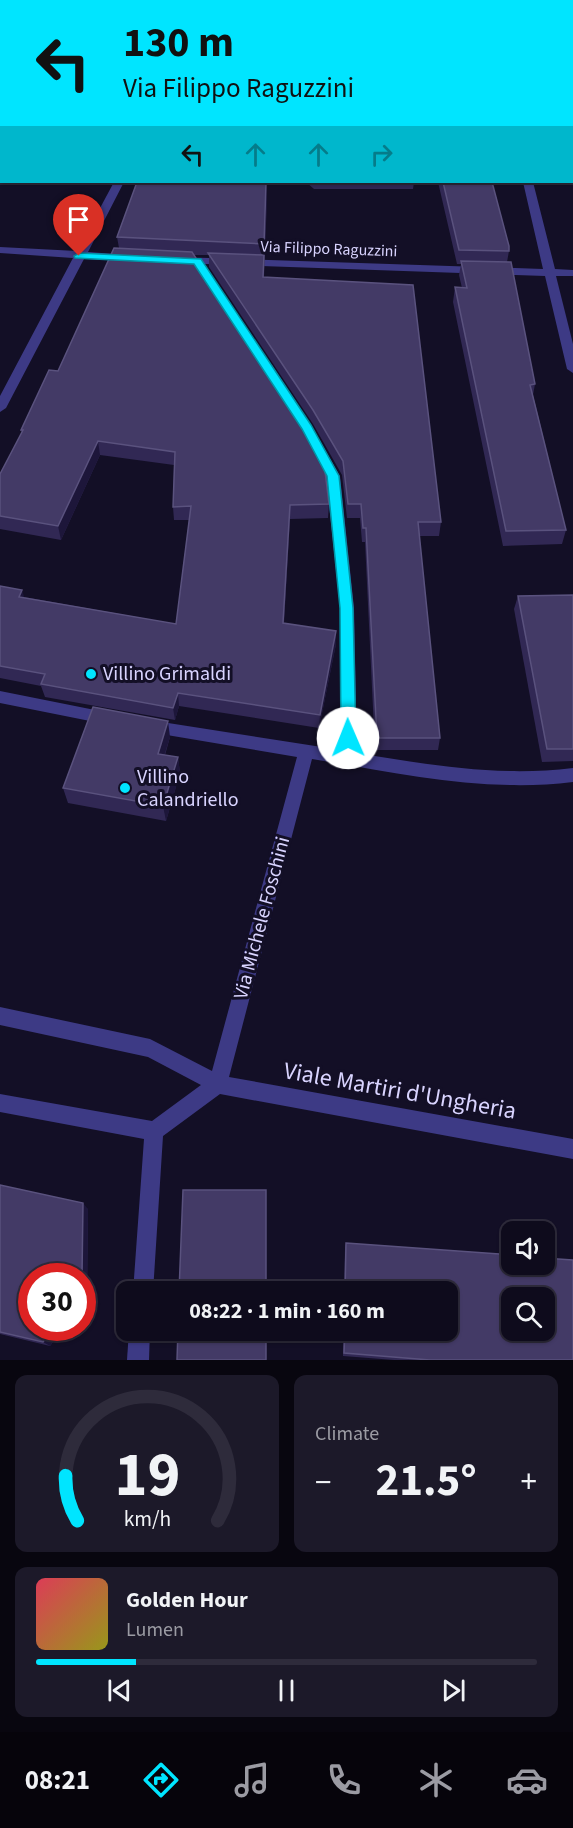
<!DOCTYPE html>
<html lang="en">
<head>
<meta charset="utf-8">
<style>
  body { margin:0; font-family:"Source Sans 3",sans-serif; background:#1c1929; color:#f1f3f6; height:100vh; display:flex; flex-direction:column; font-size:22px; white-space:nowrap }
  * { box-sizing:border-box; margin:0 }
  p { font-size:20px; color:#9b9ba3 }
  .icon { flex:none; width:33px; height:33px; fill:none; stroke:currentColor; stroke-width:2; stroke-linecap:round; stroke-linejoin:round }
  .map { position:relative; height:1360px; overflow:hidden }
  .drawer { display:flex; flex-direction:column; gap:15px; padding:15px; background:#08060f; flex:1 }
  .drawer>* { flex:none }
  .hud { position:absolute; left:0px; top:0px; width:573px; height:183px; box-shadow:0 2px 4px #0004,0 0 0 2px #2e2b3b; background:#00e5ff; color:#111; overflow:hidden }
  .controls { position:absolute; left:501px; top:1221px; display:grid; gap:12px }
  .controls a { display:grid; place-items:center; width:54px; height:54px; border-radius:12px; background:#0e0b1c; box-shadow:0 2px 4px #0004,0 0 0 2px #2e2b3b; font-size:30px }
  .speed { position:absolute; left:18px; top:1263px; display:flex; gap:12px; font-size:30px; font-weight:700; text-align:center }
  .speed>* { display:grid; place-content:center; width:78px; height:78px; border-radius:50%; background:#0e0b1c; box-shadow:0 2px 4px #0004,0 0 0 2px #2e2b3b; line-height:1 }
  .speed .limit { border:9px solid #d22; background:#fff; color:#111 }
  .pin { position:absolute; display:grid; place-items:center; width:51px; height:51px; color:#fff; margin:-62px -26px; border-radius:50% 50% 50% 0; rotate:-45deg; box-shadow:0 0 6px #0007 }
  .pin .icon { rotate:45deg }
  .me { position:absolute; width:66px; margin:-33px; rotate:359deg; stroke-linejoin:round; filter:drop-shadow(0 0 4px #0008) }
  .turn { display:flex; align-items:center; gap:21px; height:126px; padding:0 24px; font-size:27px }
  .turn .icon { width:78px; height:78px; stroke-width:2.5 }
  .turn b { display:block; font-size:42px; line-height:51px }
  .lanes { display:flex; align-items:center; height:57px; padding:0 24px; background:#0003; justify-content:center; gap:30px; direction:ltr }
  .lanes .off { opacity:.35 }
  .big { font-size:45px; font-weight:700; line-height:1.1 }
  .drawer .card { flex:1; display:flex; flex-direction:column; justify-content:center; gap:9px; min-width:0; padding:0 21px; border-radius:12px; background:#1c1929 }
  .drawer .dial { align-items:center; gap:0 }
  .dial svg { height:156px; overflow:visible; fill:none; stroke:#2e2b3b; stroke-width:7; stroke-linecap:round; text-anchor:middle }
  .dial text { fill:#f1f3f6; stroke:none }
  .song { display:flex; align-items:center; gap:18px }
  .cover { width:72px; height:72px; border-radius:9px; background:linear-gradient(135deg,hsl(350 70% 55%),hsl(60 70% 35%)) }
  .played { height:6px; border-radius:3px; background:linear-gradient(90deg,#00e5ff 20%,#2e2b3b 20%) }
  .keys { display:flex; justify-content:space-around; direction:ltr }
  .heat { display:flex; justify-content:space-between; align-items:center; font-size:33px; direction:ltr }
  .drawer .tiles { flex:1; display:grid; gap:15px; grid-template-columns:1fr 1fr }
  .card:last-child { grid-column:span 2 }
  .trip { position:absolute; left:116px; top:1281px; width:342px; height:60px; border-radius:12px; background:#0e0b1c; box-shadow:0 2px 4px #0004,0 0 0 2px #2e2b3b; font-weight:700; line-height:60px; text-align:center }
  .menu { display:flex; height:96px; justify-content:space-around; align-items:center; background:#06040b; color:#9b9ba3 }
  .menu .icon { width:42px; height:42px }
  .menu .active { color:#00e5ff }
  .menu b { font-size:27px; color:#f1f3f6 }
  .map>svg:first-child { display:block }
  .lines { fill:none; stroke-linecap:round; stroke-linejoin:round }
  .minor { fill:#3d3a85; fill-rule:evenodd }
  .wall { fill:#312854; fill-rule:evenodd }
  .shaded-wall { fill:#1d163a }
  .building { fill:#433a66; stroke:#5a527e; stroke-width:1.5; fill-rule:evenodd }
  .route { fill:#00e5ff; stroke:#0095a6; stroke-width:1.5 }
  .poi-dot { fill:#00e5ff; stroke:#130f26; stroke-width:2 }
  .labels { text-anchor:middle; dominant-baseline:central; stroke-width:6; stroke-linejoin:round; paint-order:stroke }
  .far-street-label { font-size:16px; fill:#d9d4ff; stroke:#130f26 }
  .poi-label { font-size:20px; fill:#d9d4ff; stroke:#130f26; text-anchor:start }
  .street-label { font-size:20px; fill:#d9d4ff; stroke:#130f26 }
  .near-street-label { font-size:24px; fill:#d9d4ff; stroke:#130f26 }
</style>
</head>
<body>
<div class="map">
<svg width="573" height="1360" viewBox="0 0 573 1360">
  <rect width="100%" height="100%" fill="#130f26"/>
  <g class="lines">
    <g class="minor">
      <path d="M 82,0 L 90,0 L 81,2 Z"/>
      <path d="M 486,0 L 494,0 L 495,2 L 486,2 Z"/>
      <path d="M 114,182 L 124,182 L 88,252 L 129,255 L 135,258 L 129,261 L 84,259 L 6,408 L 0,412 L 0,396 L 73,258 L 0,253 L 0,247 L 77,251 Z"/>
      <path d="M 523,182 L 533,182 L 555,269 L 573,270 L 573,276 L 556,276 L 573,344 L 573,373 L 567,369 L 545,276 L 177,263 L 171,260 L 177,257 L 543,269 Z"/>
      <path d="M 268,364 L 272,365 L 311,425 L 340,476 L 354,608 L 357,753 C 430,765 499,777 573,768 L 573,782 C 485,793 398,773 312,759 L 229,1077 L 573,1139 L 573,1159 L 220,1094 L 163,1136 L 153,1292 L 133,1292 L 144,1139 L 0,1112 L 0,1094 L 152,1121 L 201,1085 L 148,1057 L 0,1025 L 0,1007 L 150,1039 L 212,1071 L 297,757 L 149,732 L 144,731 L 141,726 L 144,721 L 149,720 L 341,750 L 340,608 L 326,476 L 301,429 L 262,368 Z"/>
      <path d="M 0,691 L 115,714 L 118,719 L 115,724 L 110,725 L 0,703 Z"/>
      <path d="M 129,1330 L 150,1330 L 149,1360 L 127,1360 Z"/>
    </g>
  </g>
  <g class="wall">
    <path d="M 0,0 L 34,0 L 33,2 L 2,2 L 2,44 L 0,44 Z"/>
    <rect x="101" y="0" width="124" height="2"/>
    <path d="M 523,0 L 573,0 L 573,186 L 572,181 L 572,2 L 524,2 Z"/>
    <path d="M 306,182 L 414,182 L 413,189 L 314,189 Z"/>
    <path d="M 438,182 L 492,182 L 509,251 L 507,262 L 535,384 L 533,395 L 566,530 L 562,544 L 503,546 L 453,302 L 455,287 L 462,288 L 459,275 L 461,264 L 457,264 Z"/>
    <path d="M 267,198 L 264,277 L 441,522 L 439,536 L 419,536 L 440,738 L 438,750 L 375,750 L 365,542 L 362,542 L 360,518 L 347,518 L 342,475 L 313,424 L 209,267 L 209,255 L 194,255 L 329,504 L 328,518 L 290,519 L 284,623 L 336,644 L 319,728 L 179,706 L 175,720 L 45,697 L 41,686 L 0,678 L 0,586 L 24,597 L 176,624 L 189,520 L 174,520 L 173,507 L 174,465 L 100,455 L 61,540 L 0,529 L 0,474 L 22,433 L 21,430 L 58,371 L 119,248 L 117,237 Z"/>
    <path d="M 573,595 L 573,761 L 542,762 L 514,609 L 518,596 Z"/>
    <path d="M 170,737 L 165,755 L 178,757 L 180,773 L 166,821 L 68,803 L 63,788 Z"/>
    <path d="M 0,1185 L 88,1209 L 87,1296 L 50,1346 L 0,1334 Z"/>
    <path d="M 346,1243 L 512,1255 L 512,1264 L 544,1264 L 544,1258 L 573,1260 L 573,1360 L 394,1360 L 343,1356 L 343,1330 L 447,1330 L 447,1292 L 344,1292 L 345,1248 ZM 512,1298 L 544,1298 L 544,1330 L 512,1330 Z"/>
  </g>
  <g class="shaded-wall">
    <path d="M 266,183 L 267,198 L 264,258 L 264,244 Z"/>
    <path d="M 98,441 L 100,455 L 61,540 L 58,526 Z"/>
    <path d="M 290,505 L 290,519 L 283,636 L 283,623 Z"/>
    <path d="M 22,590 L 26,603 L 19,597 Z"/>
    <path d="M 336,631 L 336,644 L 319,728 L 320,715 Z"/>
    <path d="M 178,693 L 179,706 L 175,720 L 173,708 Z"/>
    <path d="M 168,721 L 170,737 L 160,769 L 158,754 Z"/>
    <path d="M 178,757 L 180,773 L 166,821 L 163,806 Z"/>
    <path d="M 83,1203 L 88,1209 L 87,1296 L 82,1301 L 82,1276 Z"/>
    <path d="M 54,1328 L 63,1328 L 50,1346 L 43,1342 Z"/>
  </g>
  <g class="building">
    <path d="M 0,0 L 26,0 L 26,2 L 2,2 L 2,30 L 0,29 Z"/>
    <path d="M 184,0 L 224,0 L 224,1 Z"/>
    <rect x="320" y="0" width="134" height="2"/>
    <path d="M 531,0 L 573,0 L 573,160 L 572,156 L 572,2 L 531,2 Z"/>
    <path d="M 137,182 L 246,182 L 266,183 L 264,244 L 117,237 Z"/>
    <path d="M 443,182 L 492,182 L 509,246 L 509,251 L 459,250 Z"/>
    <path d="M 114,248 L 192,252 L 299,416 L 324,463 L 329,504 L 290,505 L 283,623 L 336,631 L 320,715 L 178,693 L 173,708 L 41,684 L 45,674 L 0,666 L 0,586 L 22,590 L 19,597 L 176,624 L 191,506 L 173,507 L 175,452 L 98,441 L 58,526 L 0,516 L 0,474 L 23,430 L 21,430 L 49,370 L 58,371 Z"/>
    <path d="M 208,253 L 264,255 L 263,277 L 413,285 L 441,522 L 418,522 L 440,738 L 377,738 L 366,528 L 363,528 L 361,504 L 348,504 L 343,461 L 313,410 Z"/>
    <path d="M 461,261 L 511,262 L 535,384 L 530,385 L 566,530 L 506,531 L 455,287 L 467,288 Z"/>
    <path d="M 573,595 L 573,749 L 547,749 L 518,596 Z"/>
    <path d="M 93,707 L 168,721 L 158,754 L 178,757 L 163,806 L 63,788 Z"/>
    <path d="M 0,1185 L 83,1203 L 82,1276 L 32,1276 L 32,1328 L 54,1328 L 43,1342 L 0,1332 Z"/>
    <path d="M 183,1190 L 266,1190 L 266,1292 L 179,1292 Z"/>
    <path d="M 346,1243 L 512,1255 L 512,1264 L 544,1264 L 544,1258 L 573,1260 L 573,1360 L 430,1360 L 344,1353 L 345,1330 L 447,1330 L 447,1292 L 345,1292 ZM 512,1298 L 544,1298 L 544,1330 L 512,1330 Z"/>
    <path d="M 178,1330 L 266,1330 L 266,1360 L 177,1360 Z"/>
  </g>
  <path class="route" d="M 79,253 L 201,259 L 311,425 L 339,476 L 353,608 L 356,738 L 353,743 L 343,743 L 341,738 L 340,608 L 327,476 L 302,429 L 194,264 L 75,258 L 74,256 Z"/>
  <g class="poi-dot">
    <circle cx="91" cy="674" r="6"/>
    <circle cx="125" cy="788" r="6"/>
  </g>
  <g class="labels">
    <g class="far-street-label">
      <text transform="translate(329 249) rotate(2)">Via Filippo Raguzzini</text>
    </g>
    <g class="poi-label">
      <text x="103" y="674">Villino Grimaldi</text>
      <text x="137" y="777">Villino<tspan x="137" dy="23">Calandriello</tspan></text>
    </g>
    <g class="street-label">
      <text transform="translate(262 918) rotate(-75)">Via Michele Foschini</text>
    </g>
    <g class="near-street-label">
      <text transform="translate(400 1091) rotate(10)">Viale Martiri d'Ungheria</text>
    </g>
  </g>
</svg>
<div class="controls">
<a><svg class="icon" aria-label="sound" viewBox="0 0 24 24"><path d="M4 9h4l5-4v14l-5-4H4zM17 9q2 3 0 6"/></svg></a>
<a><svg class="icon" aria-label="search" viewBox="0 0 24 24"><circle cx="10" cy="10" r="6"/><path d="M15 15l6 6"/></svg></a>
</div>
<div class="speed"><div class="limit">30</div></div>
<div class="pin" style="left:79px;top:256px;background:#d93025"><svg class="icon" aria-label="arrive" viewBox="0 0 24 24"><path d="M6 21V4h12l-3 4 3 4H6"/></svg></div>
<svg class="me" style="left:348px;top:738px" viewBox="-20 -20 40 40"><circle r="19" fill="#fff"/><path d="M0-13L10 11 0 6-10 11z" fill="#00e5ff"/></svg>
<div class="trip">08:22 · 1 min · 160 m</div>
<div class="hud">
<div class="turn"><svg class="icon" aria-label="left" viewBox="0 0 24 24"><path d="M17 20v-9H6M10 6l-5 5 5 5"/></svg><div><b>130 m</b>Via Filippo Raguzzini</div></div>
<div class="lanes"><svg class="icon" aria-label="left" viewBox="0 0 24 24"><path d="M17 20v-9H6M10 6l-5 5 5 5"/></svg><svg class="icon off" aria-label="ahead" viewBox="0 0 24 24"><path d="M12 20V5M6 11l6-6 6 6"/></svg><svg class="icon off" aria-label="ahead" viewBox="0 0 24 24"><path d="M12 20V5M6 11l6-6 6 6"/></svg><svg class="icon off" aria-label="right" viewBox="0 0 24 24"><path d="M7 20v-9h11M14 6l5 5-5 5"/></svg></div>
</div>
</div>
<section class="drawer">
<div class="tiles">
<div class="card dial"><svg viewBox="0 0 100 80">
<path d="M14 69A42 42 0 1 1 86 69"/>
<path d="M14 69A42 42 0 0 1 8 46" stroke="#00e5ff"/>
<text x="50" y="56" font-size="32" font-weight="700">19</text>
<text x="50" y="72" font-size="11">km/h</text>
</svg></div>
<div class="card"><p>Climate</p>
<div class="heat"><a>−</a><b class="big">21.5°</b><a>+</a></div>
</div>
<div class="card">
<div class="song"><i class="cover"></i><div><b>Golden Hour</b><p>Lumen</p></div></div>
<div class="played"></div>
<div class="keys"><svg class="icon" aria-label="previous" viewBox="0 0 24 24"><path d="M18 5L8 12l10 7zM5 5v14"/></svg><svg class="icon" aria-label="pause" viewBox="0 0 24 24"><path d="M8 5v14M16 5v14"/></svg><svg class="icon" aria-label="next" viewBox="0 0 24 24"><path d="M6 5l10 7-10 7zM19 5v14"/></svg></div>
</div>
</div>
</section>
<nav class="menu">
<b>08:21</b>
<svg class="icon active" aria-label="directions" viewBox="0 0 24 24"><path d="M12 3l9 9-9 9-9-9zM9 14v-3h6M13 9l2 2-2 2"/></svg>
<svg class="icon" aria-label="music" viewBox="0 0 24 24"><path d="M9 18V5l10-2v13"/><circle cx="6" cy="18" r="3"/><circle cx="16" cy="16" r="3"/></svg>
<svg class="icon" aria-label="phone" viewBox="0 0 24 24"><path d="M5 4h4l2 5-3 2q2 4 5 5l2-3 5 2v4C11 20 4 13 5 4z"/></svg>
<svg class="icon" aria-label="climate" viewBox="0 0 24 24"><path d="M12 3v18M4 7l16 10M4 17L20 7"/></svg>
<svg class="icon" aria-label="car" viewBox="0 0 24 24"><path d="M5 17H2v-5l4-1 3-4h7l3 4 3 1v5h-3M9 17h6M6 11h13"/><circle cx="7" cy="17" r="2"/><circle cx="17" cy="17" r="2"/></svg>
</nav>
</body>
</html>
